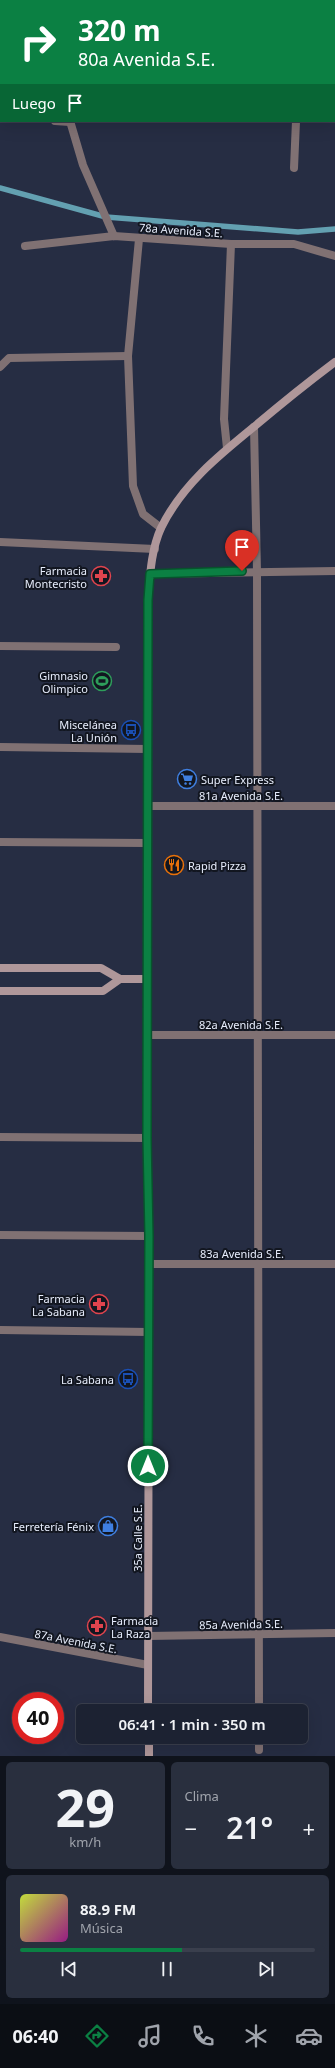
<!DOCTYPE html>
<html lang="es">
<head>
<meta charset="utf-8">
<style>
  body { margin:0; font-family:"Noto Sans",sans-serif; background:#292f3e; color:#f1f3f6; height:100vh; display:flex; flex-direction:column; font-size:15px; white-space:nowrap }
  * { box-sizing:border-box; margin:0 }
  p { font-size:13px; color:#a0a4ac }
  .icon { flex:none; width:22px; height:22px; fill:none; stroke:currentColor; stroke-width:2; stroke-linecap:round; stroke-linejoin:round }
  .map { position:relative; height:1756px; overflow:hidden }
  .details { display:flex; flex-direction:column; gap:6px; padding:6px; background:#0f131c; flex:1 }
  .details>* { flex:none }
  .top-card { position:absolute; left:0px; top:0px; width:335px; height:122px; box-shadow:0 4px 16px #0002,0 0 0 1px #3a3f4d; background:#0b8043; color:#fff; overflow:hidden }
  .speed { position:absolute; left:12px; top:1692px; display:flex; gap:8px; font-size:20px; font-weight:700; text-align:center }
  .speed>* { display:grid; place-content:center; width:52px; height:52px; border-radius:50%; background:#1c2232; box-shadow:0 4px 16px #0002,0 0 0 1px #3a3f4d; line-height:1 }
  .speed .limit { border:6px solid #d22; background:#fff; color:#111 }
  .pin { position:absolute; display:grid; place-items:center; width:34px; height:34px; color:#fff; margin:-41px -17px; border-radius:50% 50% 50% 0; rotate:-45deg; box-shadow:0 0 4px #0007 }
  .pin .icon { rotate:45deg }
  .me { position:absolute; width:44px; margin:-22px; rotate:0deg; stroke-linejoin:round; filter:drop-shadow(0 0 3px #0008) }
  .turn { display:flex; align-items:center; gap:14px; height:84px; padding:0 12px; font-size:18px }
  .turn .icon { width:52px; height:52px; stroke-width:2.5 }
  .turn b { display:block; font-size:28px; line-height:34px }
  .then { display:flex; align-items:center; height:38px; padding:0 12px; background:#0003; gap:8px; font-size:15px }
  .big { font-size:30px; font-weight:600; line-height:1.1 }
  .details .widget { flex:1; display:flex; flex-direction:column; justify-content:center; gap:6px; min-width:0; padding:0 14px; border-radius:6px; background:#292f3e }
  .details .dial { align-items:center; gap:0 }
  .dial b { font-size:52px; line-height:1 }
  .song { display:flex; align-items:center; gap:12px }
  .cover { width:48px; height:48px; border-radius:6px; background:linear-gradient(135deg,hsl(70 70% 55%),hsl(310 70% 35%)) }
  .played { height:4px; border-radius:2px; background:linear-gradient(90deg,#0b8043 55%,#3a3f4d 55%) }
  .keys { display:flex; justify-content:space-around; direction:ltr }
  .heat { display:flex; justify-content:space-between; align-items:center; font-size:22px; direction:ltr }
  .details .tiles { flex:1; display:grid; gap:6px; grid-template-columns:1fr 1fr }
  .widget:last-child { grid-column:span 2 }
  .trip { position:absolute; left:76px; top:1704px; width:232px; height:40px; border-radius:6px; background:#1c2232; box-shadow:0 4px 16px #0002,0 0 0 1px #3a3f4d; font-weight:600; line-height:40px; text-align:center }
  .menu { display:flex; height:64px; justify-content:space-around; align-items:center; background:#0b0e14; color:#a0a4ac }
  .menu .icon { width:28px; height:28px }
  .menu .active { color:#0b8043 }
  .menu b { font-size:18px; color:#f1f3f6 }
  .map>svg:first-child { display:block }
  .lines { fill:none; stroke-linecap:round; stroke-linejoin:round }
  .stream { stroke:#63a0b1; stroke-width:5.5 }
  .street { stroke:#807173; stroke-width:8 }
  .secondary { stroke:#af979a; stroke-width:8 }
  .route-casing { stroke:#07532c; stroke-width:10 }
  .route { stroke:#0b8043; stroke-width:7 }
  .labels { text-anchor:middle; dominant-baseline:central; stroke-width:4; stroke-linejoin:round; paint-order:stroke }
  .street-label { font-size:11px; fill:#e7edfc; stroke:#121620 }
  .poi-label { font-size:11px; fill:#e7edfc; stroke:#121620; text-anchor:end }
</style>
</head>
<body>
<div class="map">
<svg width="335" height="1756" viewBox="0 0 335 1756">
  <rect width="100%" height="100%" fill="#262d43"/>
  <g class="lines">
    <path class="stream" d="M 0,188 L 106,217 L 298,232 L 335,229"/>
    <g class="street">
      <path d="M 294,0 L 295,1"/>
      <path d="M 94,1 L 95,0"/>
      <path d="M 0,117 L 1,117"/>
      <path d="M 55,121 L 70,122"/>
      <path d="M 70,121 L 83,165 L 114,236"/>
      <path d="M 294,168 L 296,121"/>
      <path d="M 139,239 L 128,356 L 133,486 L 143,514 L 161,528"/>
      <path d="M 25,246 L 114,236 L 231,244 L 294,244 L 335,256"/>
      <path d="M 0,367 L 9,358 L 128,356"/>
      <path d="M 254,427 L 257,571 L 259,1711"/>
      <path d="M 227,448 L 224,419 L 231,244"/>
      <path d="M 0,542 L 155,549"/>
      <path d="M 150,574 L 335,571"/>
      <path d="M 0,646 L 116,647"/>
      <path d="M 0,747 L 148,749"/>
      <path d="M 147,806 L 335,806"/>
      <path d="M 0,842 L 147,843"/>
      <path d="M 147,1035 L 335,1035"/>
      <path d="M 0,1137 L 147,1138"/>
      <path d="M 0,1235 L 149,1236"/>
      <path d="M 149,1264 L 335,1264"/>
      <path d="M 0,1330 L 149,1332"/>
      <path d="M 148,1636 L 335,1633"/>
      <path d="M 0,1637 L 148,1665"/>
      <path d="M 259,1737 L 259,1750"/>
    </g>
    <g class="secondary">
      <path d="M 0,968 L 101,968 L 120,979 L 147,979"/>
      <path d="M 0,991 L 103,991 L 120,979"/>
      <path d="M 148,1711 L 149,1236 L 147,1138 L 148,600 C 150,576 151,550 161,528 C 182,485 218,456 255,426 C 281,404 307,383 335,362"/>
      <path d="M 149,1737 L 149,1756"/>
    </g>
  </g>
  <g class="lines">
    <defs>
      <path id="route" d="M 148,1466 L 149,1236 L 147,1138 L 148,600 L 150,574 L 242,571"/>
    </defs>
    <use href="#route" class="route-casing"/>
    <use href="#route" class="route"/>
  </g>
  <defs>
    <symbol id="pharmacy-ring" viewBox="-11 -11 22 22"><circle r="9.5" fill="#121620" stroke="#e0444e" stroke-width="1.5"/><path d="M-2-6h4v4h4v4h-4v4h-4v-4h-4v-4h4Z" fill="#e0444e"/></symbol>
    <symbol id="stadium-ring" viewBox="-11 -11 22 22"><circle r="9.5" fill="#121620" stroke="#2e9e5b" stroke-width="1.5"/><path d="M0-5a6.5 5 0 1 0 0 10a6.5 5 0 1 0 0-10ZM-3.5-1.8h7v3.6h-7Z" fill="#2e9e5b"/></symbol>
    <symbol id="bus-ring" viewBox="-11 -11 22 22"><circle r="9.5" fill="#121620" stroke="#1a4fb4" stroke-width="1.5"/><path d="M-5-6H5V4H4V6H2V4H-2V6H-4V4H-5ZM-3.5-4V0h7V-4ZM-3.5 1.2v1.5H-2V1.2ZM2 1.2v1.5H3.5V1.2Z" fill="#1a4fb4"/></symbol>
    <symbol id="supermarket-ring" viewBox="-11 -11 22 22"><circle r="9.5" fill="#121620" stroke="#3f7fe0" stroke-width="1.5"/><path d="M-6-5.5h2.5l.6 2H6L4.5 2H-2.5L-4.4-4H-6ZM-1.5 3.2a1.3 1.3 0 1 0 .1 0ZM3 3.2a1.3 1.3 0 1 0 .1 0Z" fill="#3f7fe0"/></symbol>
    <symbol id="restaurant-ring" viewBox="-11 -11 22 22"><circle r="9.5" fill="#121620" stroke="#e8710a" stroke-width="1.5"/><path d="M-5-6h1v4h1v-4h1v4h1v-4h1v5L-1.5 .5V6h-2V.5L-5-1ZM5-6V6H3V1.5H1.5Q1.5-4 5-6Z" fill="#e8710a"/></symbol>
    <symbol id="shop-ring" viewBox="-11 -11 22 22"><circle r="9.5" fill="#121620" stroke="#3f7fe0" stroke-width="1.5"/><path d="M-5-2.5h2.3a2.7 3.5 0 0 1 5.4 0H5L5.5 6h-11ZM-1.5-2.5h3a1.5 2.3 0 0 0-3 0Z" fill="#3f7fe0"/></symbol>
  </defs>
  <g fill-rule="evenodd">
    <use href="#pharmacy-ring" x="90" y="565" width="22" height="22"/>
    <use href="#stadium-ring" x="91" y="670" width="22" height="22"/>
    <use href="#bus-ring" x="120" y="719" width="22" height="22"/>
    <use href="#supermarket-ring" x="176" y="768" width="22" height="22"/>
    <use href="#restaurant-ring" x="163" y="854" width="22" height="22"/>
    <use href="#pharmacy-ring" x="88" y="1293" width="22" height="22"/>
    <use href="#bus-ring" x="117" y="1368" width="22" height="22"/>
    <use href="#shop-ring" x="97" y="1515" width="22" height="22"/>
    <use href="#pharmacy-ring" x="86" y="1615" width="22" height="22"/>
  </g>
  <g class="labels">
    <g class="street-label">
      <text transform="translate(181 230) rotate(4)">78a Avenida S.E.</text>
      <text x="241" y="795">81a Avenida S.E.</text>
      <text x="241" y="1024">82a Avenida S.E.</text>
      <text x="242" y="1253">83a Avenida S.E.</text>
      <text transform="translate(137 1538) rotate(-90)">35a Calle S.E.</text>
      <text transform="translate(241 1624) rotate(-1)">85a Avenida S.E.</text>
      <text transform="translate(76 1641) rotate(11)">87a Avenida S.E.</text>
    </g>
    <g class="poi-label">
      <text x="87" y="570">Farmacia<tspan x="87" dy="13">Montecristo</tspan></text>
      <text x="88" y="675">Gimnasio<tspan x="88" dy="13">Olimpico</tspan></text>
      <text x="117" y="724">Miscelánea<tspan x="117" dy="13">La Unión</tspan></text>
      <text x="201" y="779" text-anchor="start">Super Express</text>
      <text x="188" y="865" text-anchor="start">Rapid Pizza</text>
      <text x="85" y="1298">Farmacia<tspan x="85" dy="13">La Sabana</tspan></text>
      <text x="114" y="1379">La Sabana</text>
      <text x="94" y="1526">Ferretería Fénix</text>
      <text x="111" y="1620" text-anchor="start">Farmacia<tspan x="111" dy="13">La Raza</tspan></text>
    </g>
  </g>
</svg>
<div class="speed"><div class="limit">40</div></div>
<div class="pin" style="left:242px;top:571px;background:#d93025"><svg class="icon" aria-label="arrive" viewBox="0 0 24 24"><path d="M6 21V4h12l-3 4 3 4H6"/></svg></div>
<svg class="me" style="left:148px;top:1466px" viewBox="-20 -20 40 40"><circle r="17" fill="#0b8043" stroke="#fff" stroke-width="3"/><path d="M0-11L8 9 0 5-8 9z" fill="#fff"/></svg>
<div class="trip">06:41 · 1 min · 350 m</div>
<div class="top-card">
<div class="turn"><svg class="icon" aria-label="right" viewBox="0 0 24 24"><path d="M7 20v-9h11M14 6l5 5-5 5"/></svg><div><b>320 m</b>80a Avenida S.E.</div></div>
<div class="then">Luego<svg class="icon" aria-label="arrive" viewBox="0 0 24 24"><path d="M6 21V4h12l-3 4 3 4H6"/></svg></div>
</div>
</div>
<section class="details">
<div class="tiles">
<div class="widget dial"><b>29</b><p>km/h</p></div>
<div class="widget"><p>Clima</p>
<div class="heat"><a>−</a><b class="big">21°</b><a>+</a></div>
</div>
<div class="widget">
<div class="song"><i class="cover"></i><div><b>88.9 FM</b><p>Música</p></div></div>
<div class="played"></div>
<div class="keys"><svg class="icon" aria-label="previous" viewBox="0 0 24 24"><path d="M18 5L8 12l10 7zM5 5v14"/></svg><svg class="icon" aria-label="pause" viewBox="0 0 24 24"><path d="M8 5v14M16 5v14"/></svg><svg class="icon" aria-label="next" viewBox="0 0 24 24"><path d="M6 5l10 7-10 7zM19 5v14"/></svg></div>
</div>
</div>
</section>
<nav class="menu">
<b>06:40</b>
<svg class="icon active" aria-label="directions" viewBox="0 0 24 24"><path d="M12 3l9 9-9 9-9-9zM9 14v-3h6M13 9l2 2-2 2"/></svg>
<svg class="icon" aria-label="music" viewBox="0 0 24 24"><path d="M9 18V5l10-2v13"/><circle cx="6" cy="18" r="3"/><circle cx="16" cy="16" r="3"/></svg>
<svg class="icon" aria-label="phone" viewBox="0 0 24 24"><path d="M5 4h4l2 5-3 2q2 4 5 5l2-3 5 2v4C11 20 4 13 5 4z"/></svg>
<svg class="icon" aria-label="climate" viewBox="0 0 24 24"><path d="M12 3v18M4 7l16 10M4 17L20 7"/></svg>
<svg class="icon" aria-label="car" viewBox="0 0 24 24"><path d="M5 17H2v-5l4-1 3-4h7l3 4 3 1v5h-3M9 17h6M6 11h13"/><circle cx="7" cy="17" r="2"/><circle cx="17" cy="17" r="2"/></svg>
</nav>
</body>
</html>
